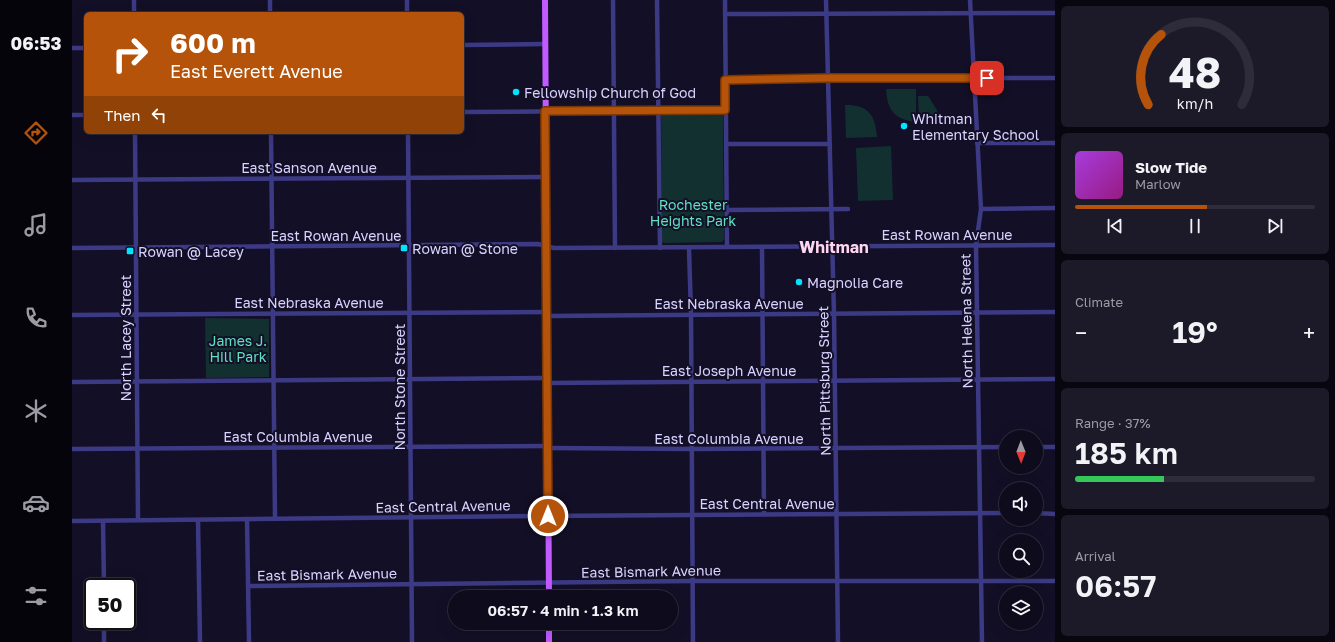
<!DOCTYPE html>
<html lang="en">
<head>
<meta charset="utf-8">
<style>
  body { margin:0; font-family:"Golos Text",sans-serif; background:#1c1929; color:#f1f3f6; height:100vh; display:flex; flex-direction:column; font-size:15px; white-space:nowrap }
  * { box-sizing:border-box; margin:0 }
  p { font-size:13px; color:#9b9ba3 }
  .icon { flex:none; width:22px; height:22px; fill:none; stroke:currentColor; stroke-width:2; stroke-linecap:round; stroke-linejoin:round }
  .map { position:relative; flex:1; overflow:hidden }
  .sheet { display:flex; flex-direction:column; gap:6px; padding:6px; background:#08060f; width:280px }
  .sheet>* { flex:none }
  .hud { position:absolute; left:12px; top:12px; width:380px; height:122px; border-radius:6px; box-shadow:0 4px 16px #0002,0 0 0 1px #2e2b3b; background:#b45309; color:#fff; overflow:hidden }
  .needle { width:26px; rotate:179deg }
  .buttons { position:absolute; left:927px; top:430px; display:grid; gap:8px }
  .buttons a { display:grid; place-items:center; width:44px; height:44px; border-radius:50%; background:#0e0b1c; box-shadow:0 4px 16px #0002,0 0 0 1px #2e2b3b; font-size:20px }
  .speed { position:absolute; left:12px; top:578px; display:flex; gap:8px; font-size:20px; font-weight:700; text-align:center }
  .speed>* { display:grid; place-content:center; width:52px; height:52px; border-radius:50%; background:#0e0b1c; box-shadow:0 4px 16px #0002,0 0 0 1px #2e2b3b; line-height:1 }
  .speed .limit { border:2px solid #111; border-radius:6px; background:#fff; color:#111 }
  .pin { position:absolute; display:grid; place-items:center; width:34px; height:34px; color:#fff; margin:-17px; border-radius:8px; box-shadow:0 2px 6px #0006 }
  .me { position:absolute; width:44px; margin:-22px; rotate:0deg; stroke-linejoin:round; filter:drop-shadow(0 0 3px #0008) }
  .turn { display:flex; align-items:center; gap:14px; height:84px; padding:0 20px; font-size:18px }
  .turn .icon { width:52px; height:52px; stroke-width:2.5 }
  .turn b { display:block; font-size:28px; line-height:34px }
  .then { display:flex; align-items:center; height:38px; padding:0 20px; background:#0003; gap:8px; font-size:15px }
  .big { font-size:30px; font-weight:600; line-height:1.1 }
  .sheet .card { flex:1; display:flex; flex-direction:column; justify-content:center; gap:6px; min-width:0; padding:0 14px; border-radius:6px; background:#1c1929 }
  .sheet .dial { align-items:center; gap:0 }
  .dial svg { height:104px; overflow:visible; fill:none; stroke:#2e2b3b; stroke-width:7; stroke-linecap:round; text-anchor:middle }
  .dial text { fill:#f1f3f6; stroke:none }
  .song { display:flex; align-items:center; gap:12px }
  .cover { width:48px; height:48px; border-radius:6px; background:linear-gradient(135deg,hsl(280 70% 55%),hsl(310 70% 35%)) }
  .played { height:4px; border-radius:2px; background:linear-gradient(90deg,#b45309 55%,#2e2b3b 55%) }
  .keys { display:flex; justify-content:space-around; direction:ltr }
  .heat { display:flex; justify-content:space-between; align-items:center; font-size:22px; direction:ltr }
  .charge { height:6px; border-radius:3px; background:linear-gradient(90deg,#34c759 37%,#2e2b3b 0) }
  .trip { position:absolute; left:376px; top:590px; width:230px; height:40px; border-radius:20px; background:#0e0b1c; box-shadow:0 4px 16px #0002,0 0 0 1px #2e2b3b; font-weight:600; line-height:40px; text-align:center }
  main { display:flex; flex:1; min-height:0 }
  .dock { display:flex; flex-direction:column; width:72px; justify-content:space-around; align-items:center; background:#06040b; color:#9b9ba3 }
  .dock .icon { width:28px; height:28px }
  .dock .current { color:#b45309 }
  .dock b { font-size:18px; color:#f1f3f6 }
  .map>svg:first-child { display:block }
  .green { fill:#12302f }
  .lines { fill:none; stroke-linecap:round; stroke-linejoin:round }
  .minor { stroke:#3d3a85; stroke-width:4.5 }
  .major { stroke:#c25bff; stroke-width:6 }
  .route-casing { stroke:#753606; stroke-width:10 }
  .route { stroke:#b45309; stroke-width:7 }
  .poi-dot { fill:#00e5ff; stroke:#130f26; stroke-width:1.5 }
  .labels { text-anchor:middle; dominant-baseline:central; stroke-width:4; stroke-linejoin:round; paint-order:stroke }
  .poi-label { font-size:14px; fill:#d9d4ff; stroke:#130f26; text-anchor:start }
  .street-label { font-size:14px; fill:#d9d4ff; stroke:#130f26 }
  .park-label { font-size:14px; fill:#5fe0c0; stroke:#130f26 }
  .quarter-label { font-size:16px; font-weight:bold; fill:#ffd6f0; stroke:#130f26 }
</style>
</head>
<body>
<main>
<nav class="dock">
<b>06:53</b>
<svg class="icon current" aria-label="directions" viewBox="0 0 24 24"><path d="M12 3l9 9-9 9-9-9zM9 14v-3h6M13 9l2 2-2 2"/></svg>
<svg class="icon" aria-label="music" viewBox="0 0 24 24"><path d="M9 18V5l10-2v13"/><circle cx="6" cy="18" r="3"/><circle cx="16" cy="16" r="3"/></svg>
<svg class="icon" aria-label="phone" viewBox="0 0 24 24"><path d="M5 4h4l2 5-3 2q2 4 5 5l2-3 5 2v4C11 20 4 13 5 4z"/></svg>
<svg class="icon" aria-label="climate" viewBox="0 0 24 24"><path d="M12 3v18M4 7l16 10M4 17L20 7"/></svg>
<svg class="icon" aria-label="car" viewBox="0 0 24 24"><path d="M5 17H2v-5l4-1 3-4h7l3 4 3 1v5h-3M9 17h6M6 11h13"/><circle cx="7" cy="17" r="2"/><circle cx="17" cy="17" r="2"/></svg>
<svg class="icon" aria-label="filters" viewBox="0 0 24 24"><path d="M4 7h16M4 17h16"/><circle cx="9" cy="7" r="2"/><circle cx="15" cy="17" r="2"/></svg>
</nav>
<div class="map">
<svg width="983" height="642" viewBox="0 0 983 642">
  <rect width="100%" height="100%" fill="#130f26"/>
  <g class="green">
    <path d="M 814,89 L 844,89 L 844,122 C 823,120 815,110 814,89 Z"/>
    <path d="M 846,96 L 856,96 L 865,110 L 865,118 L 847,118 Z"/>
    <path d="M 773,105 C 797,105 803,115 805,137 L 774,138 Z"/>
    <path d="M 589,114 L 649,114 L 651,116 L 652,239 L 650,242 L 592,243 L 590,242 Z"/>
    <path d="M 819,146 L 821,200 L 786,201 L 784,148 Z"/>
    <path d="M 133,318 L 197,319 L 197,377 L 134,378 Z"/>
  </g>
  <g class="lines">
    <g class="minor">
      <path d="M 62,0 L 62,14"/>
      <path d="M 198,0 L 198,14"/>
      <path d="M 335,0 L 335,14"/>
      <path d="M 541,0 L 543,248"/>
      <path d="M 585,0 L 588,248"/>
      <path d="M 653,0 L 655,247"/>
      <path d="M 754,0 L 762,314 L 766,642"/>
      <path d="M 898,0 L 909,209 L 904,245 L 905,312 L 910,642"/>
      <path d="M 653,14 L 983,13"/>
      <path d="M 390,45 L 473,44"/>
      <path d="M 0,48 L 14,48"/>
      <path d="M 653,80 L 757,78 L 983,78"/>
      <path d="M 390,112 L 653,110"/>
      <path d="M 0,115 L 14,115"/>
      <path d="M 63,132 L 66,520"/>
      <path d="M 199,132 L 203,519"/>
      <path d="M 336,132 L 340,642"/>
      <path d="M 905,143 L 983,143"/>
      <path d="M 654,144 L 758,144"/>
      <path d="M 0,180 L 474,177"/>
      <path d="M 909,209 L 983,208"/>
      <path d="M 655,210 L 776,209"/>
      <path d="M 690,247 L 692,514"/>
      <path d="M 0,248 L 466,244 L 482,248 L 983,245"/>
      <path d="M 617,248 L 619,314 L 621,642"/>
      <path d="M 0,315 L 475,312"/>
      <path d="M 475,316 L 983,312"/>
      <path d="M 0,382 L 475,378"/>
      <path d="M 475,383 L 983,379"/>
      <path d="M 964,447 L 983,447"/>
      <path d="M 476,448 L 620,449 L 934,447"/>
      <path d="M 0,449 L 476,446"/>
      <path d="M 964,513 L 983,514"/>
      <path d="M 175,519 L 177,642"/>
      <path d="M 126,520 L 128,642"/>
      <path d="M 0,521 L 471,516 L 934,513"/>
      <path d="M 31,521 L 32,587"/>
      <path d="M 176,586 L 621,581 L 983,581"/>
      <path d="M 32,621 L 32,642"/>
    </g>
    <g class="major">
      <path d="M 473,0 L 477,597"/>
      <path d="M 477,623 L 477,642"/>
    </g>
  </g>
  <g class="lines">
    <defs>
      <path id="route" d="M 476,516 L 473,111 L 653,110 L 653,80 L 757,78 L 915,78"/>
    </defs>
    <use href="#route" class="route-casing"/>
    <use href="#route" class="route"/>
  </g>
  <g class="poi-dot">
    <circle cx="444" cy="92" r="4"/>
    <circle cx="832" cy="126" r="4"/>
    <rect x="328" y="244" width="8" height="8" rx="2"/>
    <rect x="54" y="247" width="8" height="8" rx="2"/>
    <circle cx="727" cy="282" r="4"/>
  </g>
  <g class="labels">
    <g class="poi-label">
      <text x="452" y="92">Fellowship Church of God</text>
      <text x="840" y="118">Whitman<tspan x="840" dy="16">Elementary School</tspan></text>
      <text x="340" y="248">Rowan @ Stone</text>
      <text x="66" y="251">Rowan @ Lacey</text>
      <text x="735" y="282">Magnolia Care</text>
    </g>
    <g class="street-label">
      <text x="237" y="167">East Sanson Avenue</text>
      <text x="875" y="234">East Rowan Avenue</text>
      <text x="264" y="235">East Rowan Avenue</text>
      <text x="237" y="302">East Nebraska Avenue</text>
      <text x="657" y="303">East Nebraska Avenue</text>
      <text transform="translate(894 321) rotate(-91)">North Helena Street</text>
      <text transform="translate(53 338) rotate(-90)">North Lacey Street</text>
      <text x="657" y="370">East Joseph Avenue</text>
      <text transform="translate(752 381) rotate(-91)">North Pittsburg Street</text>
      <text transform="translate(327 387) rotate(-90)">North Stone Street</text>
      <text x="226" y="436">East Columbia Avenue</text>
      <text x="657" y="438">East Columbia Avenue</text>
      <text x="695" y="503">East Central Avenue</text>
      <text transform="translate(371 506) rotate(-1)">East Central Avenue</text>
      <text transform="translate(579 571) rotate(-1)">East Bismark Avenue</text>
      <text transform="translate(255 574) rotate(-1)">East Bismark Avenue</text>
    </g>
    <g class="park-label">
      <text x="621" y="204">Rochester<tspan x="621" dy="16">Heights Park</tspan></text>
      <text x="166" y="340">James J.<tspan x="166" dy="16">Hill Park</tspan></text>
    </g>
    <g class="quarter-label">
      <text x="762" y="247">Whitman</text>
    </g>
  </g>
</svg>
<div class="buttons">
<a><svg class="needle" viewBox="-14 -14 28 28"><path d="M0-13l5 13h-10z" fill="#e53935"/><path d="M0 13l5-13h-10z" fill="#9b9ba3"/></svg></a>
<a><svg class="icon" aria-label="sound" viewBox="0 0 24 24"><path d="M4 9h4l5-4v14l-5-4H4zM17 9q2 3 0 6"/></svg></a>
<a><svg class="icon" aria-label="search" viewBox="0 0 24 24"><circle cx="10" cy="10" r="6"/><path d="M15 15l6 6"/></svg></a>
<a><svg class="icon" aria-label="layers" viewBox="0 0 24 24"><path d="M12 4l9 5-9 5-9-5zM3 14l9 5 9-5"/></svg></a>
</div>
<div class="speed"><div class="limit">50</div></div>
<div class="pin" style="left:915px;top:78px;background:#d93025"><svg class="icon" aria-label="arrive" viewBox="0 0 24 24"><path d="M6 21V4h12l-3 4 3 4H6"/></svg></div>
<svg class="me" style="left:476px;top:516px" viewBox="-20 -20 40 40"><circle r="17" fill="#b45309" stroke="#fff" stroke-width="3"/><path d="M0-11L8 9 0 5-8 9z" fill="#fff"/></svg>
<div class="trip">06:57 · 4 min · 1.3 km</div>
<div class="hud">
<div class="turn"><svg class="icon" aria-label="right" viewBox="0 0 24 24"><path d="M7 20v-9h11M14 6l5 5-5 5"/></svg><div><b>600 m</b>East Everett Avenue</div></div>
<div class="then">Then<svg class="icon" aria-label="left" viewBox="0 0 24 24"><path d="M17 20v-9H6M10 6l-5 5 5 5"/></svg></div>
</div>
</div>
<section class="sheet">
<div class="card dial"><svg viewBox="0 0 100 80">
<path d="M14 69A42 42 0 1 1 86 69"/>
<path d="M14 69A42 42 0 0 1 24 15" stroke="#b45309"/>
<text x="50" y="56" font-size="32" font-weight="700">48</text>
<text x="50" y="72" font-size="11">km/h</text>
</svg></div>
<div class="card">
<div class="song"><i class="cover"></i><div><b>Slow Tide</b><p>Marlow</p></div></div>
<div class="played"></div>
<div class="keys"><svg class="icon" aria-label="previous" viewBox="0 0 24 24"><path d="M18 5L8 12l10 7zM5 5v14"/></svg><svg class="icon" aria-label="pause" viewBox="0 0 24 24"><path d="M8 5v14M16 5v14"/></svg><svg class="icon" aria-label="next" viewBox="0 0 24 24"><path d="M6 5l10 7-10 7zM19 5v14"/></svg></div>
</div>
<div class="card"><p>Climate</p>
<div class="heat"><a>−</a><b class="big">19°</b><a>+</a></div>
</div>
<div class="card"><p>Range · 37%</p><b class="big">185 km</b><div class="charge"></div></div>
<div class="card"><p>Arrival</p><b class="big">06:57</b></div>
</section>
</main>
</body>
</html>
